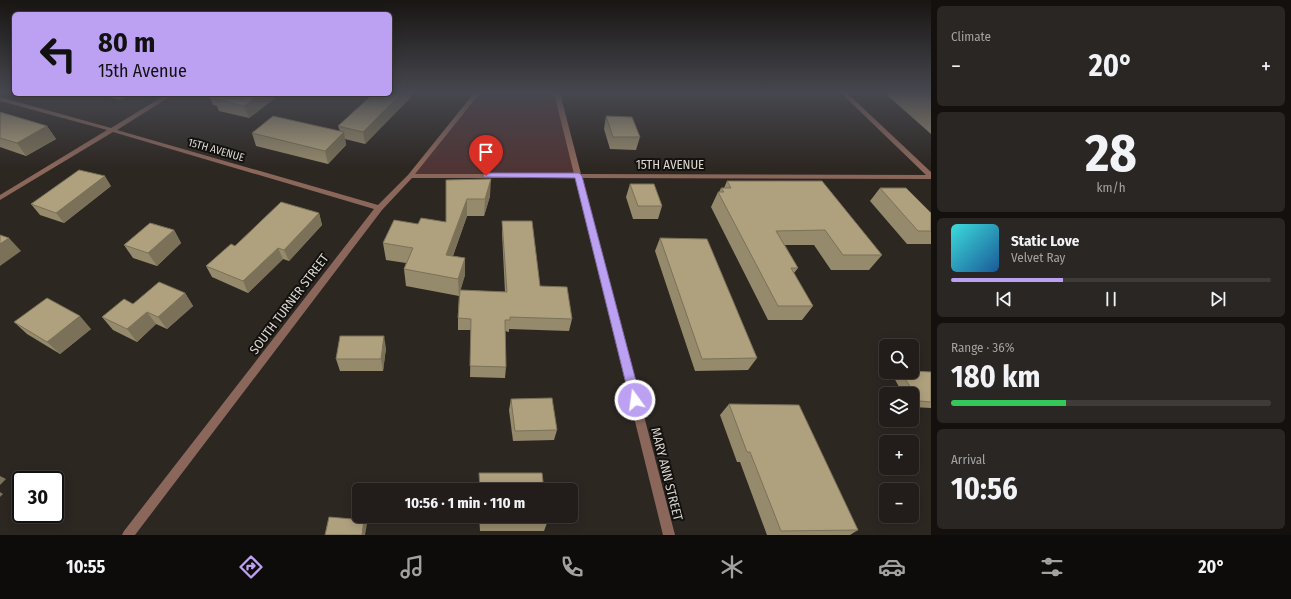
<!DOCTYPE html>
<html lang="en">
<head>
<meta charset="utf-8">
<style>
  body { margin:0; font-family:"Fira Sans Condensed",sans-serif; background:#2a2623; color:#f1f3f6; height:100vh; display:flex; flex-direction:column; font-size:15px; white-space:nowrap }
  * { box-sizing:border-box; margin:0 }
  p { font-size:13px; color:#a2a2a2 }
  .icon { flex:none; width:22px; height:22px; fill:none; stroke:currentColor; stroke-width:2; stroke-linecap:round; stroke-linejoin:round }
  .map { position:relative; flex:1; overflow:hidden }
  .drawer { display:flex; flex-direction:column; gap:6px; padding:6px; background:#13100e; width:360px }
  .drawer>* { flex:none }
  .top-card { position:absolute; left:12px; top:12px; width:380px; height:84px; border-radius:6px; box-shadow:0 2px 10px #0003,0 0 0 1px #3f3b39; background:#bca0f2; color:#111; overflow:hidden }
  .fabs { position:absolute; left:879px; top:339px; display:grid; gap:8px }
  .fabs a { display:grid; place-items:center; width:40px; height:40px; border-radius:6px; background:#221d1a; box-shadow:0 2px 10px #0003,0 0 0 1px #3f3b39; font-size:20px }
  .speed { position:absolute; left:12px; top:471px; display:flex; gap:8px; font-size:20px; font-weight:700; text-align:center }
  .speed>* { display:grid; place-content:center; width:52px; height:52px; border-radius:50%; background:#221d1a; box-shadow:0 2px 10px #0003,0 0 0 1px #3f3b39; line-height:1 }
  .speed .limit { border:2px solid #111; border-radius:6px; background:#fff; color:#111 }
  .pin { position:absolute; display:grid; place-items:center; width:34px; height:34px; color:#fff; margin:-41px -17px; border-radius:50% 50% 50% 0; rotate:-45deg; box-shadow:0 0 4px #0007 }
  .pin .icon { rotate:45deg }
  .me { position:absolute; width:44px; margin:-22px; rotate:346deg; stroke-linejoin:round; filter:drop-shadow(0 0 3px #0008) }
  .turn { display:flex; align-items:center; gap:14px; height:84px; padding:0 20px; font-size:18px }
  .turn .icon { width:52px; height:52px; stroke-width:2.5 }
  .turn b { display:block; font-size:28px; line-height:34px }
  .big { font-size:30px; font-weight:700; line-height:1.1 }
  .drawer .tile { flex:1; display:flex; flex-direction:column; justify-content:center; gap:6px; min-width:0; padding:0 14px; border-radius:6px; background:#2a2623 }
  .drawer .dial { align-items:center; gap:0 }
  .dial b { font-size:52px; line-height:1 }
  .song { display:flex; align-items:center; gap:12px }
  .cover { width:48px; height:48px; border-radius:6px; background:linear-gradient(135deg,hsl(180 70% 55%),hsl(210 70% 35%)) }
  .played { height:4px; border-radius:2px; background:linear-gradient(90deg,#bca0f2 35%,#3f3b39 35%) }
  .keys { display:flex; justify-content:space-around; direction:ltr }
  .heat { display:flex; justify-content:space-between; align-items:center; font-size:22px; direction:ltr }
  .charge { height:6px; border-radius:3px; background:linear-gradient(90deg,#34c759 36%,#3f3b39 0) }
  .trip { position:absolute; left:352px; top:483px; width:226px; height:40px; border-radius:6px; background:#221d1a; box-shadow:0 2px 10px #0003,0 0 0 1px #3f3b39; font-weight:700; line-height:40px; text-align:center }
  .menu { display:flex; height:64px; justify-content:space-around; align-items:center; background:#0e0c0a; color:#a2a2a2 }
  .menu .icon { width:28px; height:28px }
  .menu .selected { color:#bca0f2 }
  .menu b { font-size:18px; color:#f1f3f6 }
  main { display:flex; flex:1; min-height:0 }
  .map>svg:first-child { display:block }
  .green { fill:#4f3435 }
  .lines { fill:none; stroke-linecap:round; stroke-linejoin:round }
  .street { fill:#8b675b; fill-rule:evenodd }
  .wall { fill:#968a6c }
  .shaded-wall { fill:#7a7158 }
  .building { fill:#afa17e; stroke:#7a7158 }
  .route { fill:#bca0f2; stroke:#7a689d }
  .labels { text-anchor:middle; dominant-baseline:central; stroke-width:4; stroke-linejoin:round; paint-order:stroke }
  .far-street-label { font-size:11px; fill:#dad6d2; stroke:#13110e }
  .street-label { font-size:13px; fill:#dad6d2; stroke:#13110e }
</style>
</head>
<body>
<main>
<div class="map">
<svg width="931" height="535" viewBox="0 0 931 535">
  <rect width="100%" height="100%" fill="#2d2722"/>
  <path class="green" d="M 477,93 L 557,93 L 579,176 L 410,176 Z"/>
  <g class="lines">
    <path class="street" d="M 474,93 L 480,93 L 415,174 L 574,174 L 554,93 L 560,93 L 581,174 L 926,175 L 841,93 L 847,93 L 931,172 L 931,179 L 582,178 L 675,535 L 663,535 L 575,178 L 412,178 L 382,210 L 135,535 L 122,535 L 124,531 L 374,209 L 113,132 L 0,200 L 0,195 L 107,130 L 0,101 L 0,97 L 111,128 L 167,94 L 174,94 L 117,130 L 378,205 L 408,175 Z"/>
  </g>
  <g class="wall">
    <path d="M 390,93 L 411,93 L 411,97 L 365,144 L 345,139 L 346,145 L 328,164 L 256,146 L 252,133 L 340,131 L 338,126 Z"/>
    <path d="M 890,93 L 931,93 L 931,134 L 888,96 Z"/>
    <path d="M 97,94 L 131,94 L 120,100 Z"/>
    <path d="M 208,94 L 273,94 L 274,99 L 249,118 L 219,111 L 217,106 L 213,105 Z"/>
    <path d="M 0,112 L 47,126 L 56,139 L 26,156 L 0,147 Z"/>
    <path d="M 606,116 L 640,137 L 636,150 L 610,149 L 604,129 Z"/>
    <path d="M 446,180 L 490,196 L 484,216 L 467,216 L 453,256 L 465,258 L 465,275 L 460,290 L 505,292 L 502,233 L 502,221 L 540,286 L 572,319 L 569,331 L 509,329 L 509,332 L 505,331 L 506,367 L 505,378 L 470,377 L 471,330 L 458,330 L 458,318 L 459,294 L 459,296 L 406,286 L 404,269 L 406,263 L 386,260 L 383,243 L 418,224 L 446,222 Z"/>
    <path d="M 727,181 L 882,255 L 869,270 L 831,270 L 814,245 L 785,245 L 798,268 L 794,273 L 813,306 L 802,320 L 768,320 L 711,207 L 718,192 L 719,192 L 721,188 L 724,188 Z"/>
    <path d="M 630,184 L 662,206 L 658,219 L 633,219 L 626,197 Z"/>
    <path d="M 111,186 L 64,223 L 40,215 L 31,204 Z"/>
    <path d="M 880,188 L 931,213 L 931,244 L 907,244 L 870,201 Z"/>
    <path d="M 319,213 L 322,225 L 289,261 L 283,259 L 248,293 L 212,277 L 206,266 L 235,246 Z"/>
    <path d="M 174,230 L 181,243 L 157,266 L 133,258 L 124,245 Z"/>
    <path d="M 660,238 L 757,358 L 748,370 L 695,371 L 655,251 Z"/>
    <path d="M 185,293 L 193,306 L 167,329 L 156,324 L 137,342 L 113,330 L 102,317 L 133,304 Z"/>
    <path d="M 14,322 L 91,329 L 60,354 L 27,334 Z"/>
    <path d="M 386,348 L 383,371 L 340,371 L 336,359 Z"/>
    <path d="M 898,372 L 931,372 L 931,408 L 912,407 L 912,394 L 903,394 L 893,376 Z"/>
    <path d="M 511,399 L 557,430 L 554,440 L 513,441 L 509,410 Z"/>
    <path d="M 729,404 L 858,530 L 850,535 L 767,535 L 740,462 L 737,462 L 720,415 Z"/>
    <path d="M 479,516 L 547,516 L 547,523 L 544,531 L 480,531 Z"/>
  </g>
  <g class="shaded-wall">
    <path d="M 402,93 L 411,93 L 411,97 L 365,144 L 363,132 Z"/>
    <path d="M 117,94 L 131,94 L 120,100 Z"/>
    <path d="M 261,94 L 273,94 L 274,99 L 249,118 L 244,106 Z"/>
    <path d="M 47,126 L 56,139 L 26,156 L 17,143 Z"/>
    <path d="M 344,132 L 346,145 L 328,164 L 325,151 Z"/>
    <path d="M 105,176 L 111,186 L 64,223 L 56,213 Z"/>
    <path d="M 491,179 L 490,196 L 484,216 L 485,199 Z"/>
    <path d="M 467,199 L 467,216 L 447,272 L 446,255 Z"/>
    <path d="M 319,213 L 322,225 L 289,261 L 284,250 Z"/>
    <path d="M 174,230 L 181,243 L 157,266 L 148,253 Z"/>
    <path d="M 9,238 L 21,251 L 0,266 L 0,244 Z"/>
    <path d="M 278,248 L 283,259 L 248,293 L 243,281 Z"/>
    <path d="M 465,258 L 465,275 L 459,296 L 458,279 Z"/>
    <path d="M 185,293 L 193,306 L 167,329 L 158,317 Z"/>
    <path d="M 147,312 L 156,324 L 137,342 L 127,329 Z"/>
    <path d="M 80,316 L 91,329 L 60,354 L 47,342 Z"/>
    <path d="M 384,336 L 386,348 L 383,371 L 381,359 Z"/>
    <path d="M 0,476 L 6,479 L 0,485 Z"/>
    <path d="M 0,492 L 3,494 L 0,497 Z"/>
    <path d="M 364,520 L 367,524 L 365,535 L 362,535 Z"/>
  </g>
  <g class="building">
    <path d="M 390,93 L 402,93 L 363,132 L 338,126 L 373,94 L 390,94 Z"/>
    <path d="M 924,93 L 931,93 L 931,99 Z"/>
    <path d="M 213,94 L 261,94 L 244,106 L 214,99 L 220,96 Z"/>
    <path d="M 0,112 L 47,126 L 17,143 L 0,138 Z"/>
    <path d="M 273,116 L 344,132 L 325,151 L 252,133 Z"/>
    <path d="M 606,116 L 632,117 L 640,137 L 613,137 Z"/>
    <path d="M 79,170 L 105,176 L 56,213 L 31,204 Z"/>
    <path d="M 491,179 L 485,199 L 467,199 L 446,255 L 465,258 L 458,279 L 404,269 L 413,248 L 383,243 L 394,220 L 418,224 L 421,218 L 446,222 L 446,180 Z"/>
    <path d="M 727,181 L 822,181 L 882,255 L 843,255 L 825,230 L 776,231 L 798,268 L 791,268 L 813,306 L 778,306 L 718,192 L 724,192 L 721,188 L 731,188 Z"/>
    <path d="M 630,184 L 654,184 L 662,206 L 638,206 Z"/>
    <path d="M 880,188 L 906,188 L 931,213 L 931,231 L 918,231 Z"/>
    <path d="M 281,202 L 319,213 L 284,250 L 278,248 L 243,281 L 206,266 L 231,244 L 235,246 Z"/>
    <path d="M 502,221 L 532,221 L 540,286 L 567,287 L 572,319 L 510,317 L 510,320 L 505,320 L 506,367 L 470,366 L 471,319 L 458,318 L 460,290 L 507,292 Z"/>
    <path d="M 150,223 L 174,230 L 148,253 L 124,245 Z"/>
    <path d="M 0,235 L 9,238 L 0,244 Z"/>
    <path d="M 660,238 L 707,239 L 757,358 L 702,359 Z"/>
    <path d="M 159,282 L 185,293 L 158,317 L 147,312 L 127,329 L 102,317 L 124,299 L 133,304 Z"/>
    <path d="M 47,298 L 80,316 L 47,342 L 14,322 Z"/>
    <path d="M 340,336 L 384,336 L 381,359 L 336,359 Z"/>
    <path d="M 912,371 L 931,372 L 931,402 L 919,401 L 901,372 L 912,372 Z"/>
    <path d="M 552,398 L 557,430 L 515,431 L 511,399 Z"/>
    <path d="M 729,404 L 799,405 L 858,530 L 781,531 L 750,452 L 747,452 Z"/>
    <path d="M 479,473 L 542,473 L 544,490 L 480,490 Z"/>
    <rect x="480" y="516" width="67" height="7"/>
    <path d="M 329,517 L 364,520 L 362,535 L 325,535 Z"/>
  </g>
  <linearGradient id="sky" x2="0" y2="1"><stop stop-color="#191513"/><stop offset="0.55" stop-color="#46474f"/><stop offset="1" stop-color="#46474f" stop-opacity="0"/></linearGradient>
  <rect width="931" height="168" fill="url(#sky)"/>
  <path class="route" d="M 486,173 L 579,173 L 582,176 L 641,400 L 639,404 L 635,405 L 631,404 L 630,400 L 575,178 L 484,177 L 483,176 Z"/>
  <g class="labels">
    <g class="far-street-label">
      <text transform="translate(216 150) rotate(16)">15TH AVENUE</text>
    </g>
    <g class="street-label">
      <text x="670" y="164">15TH AVENUE</text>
      <text transform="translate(289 304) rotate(-53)">SOUTH TURNER STREET</text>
      <text transform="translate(667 474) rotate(76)">MARY ANN STREET</text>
    </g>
  </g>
</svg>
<div class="fabs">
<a><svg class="icon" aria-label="search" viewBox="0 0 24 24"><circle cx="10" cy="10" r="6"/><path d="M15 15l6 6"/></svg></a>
<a><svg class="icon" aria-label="layers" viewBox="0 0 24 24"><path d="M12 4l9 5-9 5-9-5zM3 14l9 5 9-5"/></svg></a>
<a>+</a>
<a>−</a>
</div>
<div class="speed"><div class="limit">30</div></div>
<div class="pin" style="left:486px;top:176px;background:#d93025"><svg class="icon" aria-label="arrive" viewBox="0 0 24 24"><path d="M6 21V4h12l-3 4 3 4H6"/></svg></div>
<svg class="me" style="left:635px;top:400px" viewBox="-20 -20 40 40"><circle r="17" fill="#bca0f2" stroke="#fff" stroke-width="3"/><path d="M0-11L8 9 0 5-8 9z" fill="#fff"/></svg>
<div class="trip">10:56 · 1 min · 110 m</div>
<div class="top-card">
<div class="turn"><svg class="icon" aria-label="left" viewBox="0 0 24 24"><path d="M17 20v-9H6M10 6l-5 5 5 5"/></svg><div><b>80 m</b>15th Avenue</div></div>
</div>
</div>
<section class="drawer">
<div class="tile"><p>Climate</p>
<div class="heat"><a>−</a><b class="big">20°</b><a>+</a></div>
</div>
<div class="tile dial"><b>28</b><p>km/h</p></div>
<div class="tile">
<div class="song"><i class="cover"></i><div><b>Static Love</b><p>Velvet Ray</p></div></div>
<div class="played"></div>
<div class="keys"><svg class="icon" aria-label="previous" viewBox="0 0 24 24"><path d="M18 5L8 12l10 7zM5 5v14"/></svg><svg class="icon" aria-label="pause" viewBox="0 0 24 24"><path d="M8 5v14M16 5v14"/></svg><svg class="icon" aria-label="next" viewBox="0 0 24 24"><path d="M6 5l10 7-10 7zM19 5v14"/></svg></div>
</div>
<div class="tile"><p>Range · 36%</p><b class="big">180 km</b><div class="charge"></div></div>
<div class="tile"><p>Arrival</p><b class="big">10:56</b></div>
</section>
</main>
<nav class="menu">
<b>10:55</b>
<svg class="icon selected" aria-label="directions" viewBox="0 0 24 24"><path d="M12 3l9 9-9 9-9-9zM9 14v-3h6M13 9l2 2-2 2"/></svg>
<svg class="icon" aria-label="music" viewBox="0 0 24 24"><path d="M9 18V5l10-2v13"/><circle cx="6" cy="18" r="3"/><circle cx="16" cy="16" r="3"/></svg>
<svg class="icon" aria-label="phone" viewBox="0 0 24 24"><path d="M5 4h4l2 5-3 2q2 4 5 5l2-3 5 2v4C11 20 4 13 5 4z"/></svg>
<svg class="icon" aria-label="climate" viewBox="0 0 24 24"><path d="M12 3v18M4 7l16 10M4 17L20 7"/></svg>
<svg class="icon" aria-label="car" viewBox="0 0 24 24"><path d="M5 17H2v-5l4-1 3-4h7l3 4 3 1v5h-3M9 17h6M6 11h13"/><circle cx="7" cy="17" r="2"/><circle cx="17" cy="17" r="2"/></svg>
<svg class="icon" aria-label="filters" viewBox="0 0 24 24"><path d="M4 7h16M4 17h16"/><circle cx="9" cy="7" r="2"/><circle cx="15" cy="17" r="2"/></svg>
<b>20°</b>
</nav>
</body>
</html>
